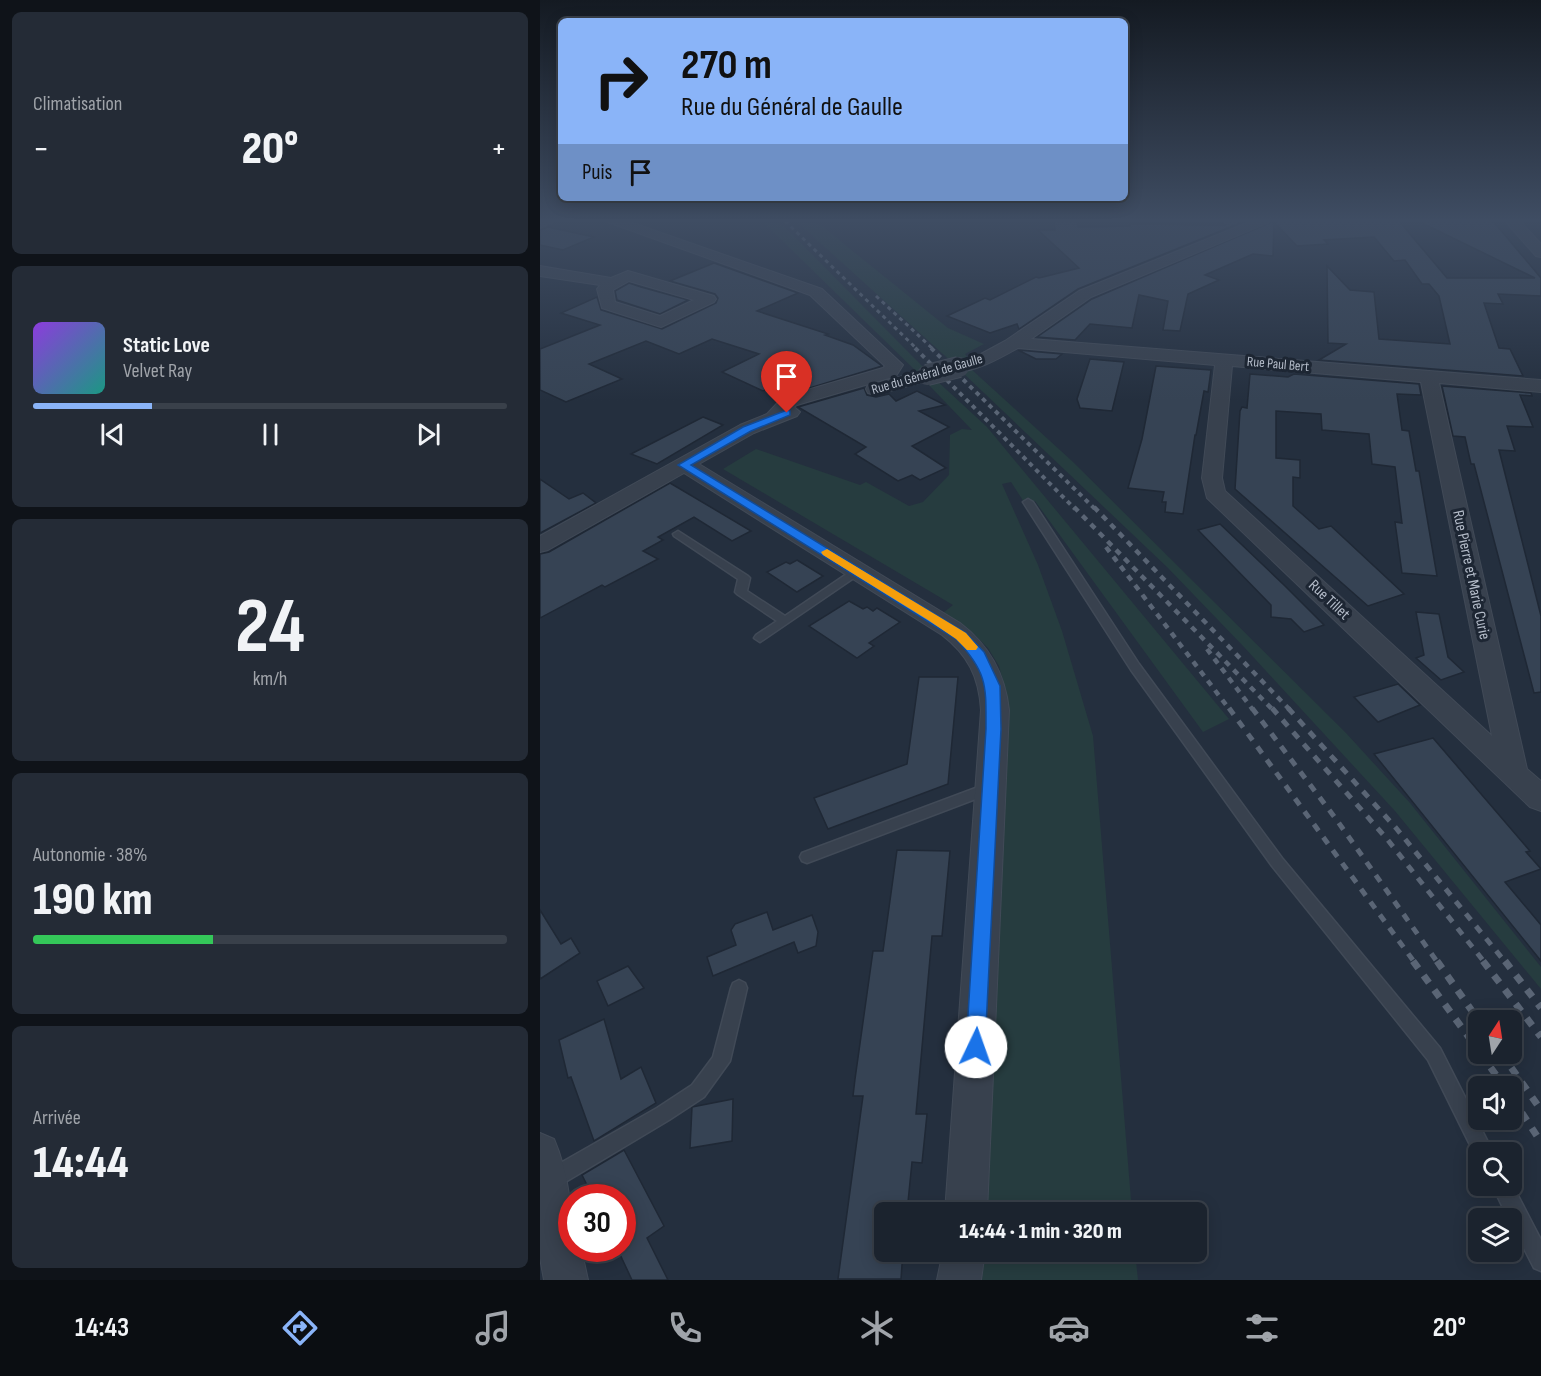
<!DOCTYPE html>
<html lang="fr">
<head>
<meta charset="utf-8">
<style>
  body { margin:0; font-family:"Sofia Sans Condensed",sans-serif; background:#242b36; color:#f1f3f6; height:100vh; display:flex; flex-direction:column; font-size:22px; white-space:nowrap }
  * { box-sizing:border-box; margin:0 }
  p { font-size:20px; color:#a0a4aa }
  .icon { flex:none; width:33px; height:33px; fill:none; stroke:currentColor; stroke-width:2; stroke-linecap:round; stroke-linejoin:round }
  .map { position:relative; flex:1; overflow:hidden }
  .side { display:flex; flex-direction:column; gap:12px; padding:12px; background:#0f1319; width:540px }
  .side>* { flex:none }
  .banner { position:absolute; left:18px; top:18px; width:570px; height:183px; border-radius:9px; box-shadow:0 3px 15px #0003,0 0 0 2px #39404a; background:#8ab4f8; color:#111; overflow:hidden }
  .needle { width:39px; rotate:12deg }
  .buttons { position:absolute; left:928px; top:1010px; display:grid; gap:12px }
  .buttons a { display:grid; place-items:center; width:54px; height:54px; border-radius:9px; background:#1b232e; box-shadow:0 3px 15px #0003,0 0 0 2px #39404a; font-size:30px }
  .speed { position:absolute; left:18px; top:1184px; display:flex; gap:12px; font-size:30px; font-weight:700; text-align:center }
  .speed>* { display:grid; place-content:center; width:78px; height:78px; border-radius:50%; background:#1b232e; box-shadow:0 3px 15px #0003,0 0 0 2px #39404a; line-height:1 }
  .speed .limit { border:9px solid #d22; background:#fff; color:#111 }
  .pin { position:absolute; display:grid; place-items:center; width:51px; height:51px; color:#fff; margin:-62px -26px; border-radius:50% 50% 50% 0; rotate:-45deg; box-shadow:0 0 6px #0007 }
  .pin .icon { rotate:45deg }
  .me { position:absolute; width:66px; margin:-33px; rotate:3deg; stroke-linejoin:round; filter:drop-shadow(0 0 4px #0008) }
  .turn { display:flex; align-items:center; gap:21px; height:126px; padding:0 24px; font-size:27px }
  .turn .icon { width:78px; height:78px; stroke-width:2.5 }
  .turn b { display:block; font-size:42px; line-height:51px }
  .then { display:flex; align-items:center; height:57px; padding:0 24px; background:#0003; gap:12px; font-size:22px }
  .big { font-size:45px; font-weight:800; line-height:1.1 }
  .side .widget { flex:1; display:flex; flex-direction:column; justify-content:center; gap:9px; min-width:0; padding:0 21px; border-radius:9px; background:#242b36 }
  .side .dial { align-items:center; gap:0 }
  .dial b { font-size:78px; line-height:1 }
  .song { display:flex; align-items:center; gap:18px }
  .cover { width:72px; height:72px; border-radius:9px; background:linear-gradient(135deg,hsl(270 70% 55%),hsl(170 70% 35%)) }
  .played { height:6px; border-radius:3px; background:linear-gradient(90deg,#8ab4f8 25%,#39404a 25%) }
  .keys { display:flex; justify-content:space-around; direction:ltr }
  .heat { display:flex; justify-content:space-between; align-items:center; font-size:33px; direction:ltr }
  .charge { height:9px; border-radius:4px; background:linear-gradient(90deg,#34c759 38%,#39404a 0) }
  .trip { position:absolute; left:334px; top:1202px; width:333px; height:60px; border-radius:9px; background:#1b232e; box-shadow:0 3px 15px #0003,0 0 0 2px #39404a; font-weight:800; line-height:60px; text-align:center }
  .dock { display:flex; height:96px; justify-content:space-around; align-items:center; background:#0b0e12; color:#a0a4aa }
  .dock .icon { width:42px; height:42px }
  .dock .selected { color:#8ab4f8 }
  .dock b { font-size:27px; color:#f1f3f6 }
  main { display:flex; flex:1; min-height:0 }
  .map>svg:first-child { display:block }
  .green { fill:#263c3f }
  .building { fill:#364354; stroke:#1f2835; stroke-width:1.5 }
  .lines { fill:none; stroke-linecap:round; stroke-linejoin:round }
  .service-casing { stroke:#414a57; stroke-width:3 }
  .minor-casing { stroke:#414a57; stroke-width:2 }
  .service { fill:#38414e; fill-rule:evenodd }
  .minor { fill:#38414e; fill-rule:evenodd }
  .rail-far4 { stroke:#5a6575; stroke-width:3; stroke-dasharray:4 4; stroke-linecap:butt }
  .rail-far3 { stroke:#5a6575; stroke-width:4; stroke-dasharray:4.5 4.5; stroke-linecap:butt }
  .rail-far2 { stroke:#5a6575; stroke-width:4.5; stroke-dasharray:6 6; stroke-linecap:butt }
  .rail-far1 { stroke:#5a6575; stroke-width:5; stroke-dasharray:8 8; stroke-linecap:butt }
  .rail { stroke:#5a6575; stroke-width:7; stroke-dasharray:9 9; stroke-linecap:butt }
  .minor-bridge-casing { stroke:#414a57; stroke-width:22; stroke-linecap:butt }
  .minor-bridge { stroke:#38414e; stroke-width:20 }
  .route { fill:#1a73e8; stroke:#114b97; stroke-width:1.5 }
  .slow { fill:#f59e0b }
  .labels { text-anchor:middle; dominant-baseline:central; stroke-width:6; stroke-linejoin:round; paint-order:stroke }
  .far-street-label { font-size:14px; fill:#b4bcc9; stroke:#1d2633 }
  .street-label { font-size:16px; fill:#b4bcc9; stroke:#1d2633 }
</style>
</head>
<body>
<main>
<section class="side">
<div class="widget"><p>Climatisation</p>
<div class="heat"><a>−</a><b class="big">20°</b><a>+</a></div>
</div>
<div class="widget">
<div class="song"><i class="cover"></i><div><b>Static Love</b><p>Velvet Ray</p></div></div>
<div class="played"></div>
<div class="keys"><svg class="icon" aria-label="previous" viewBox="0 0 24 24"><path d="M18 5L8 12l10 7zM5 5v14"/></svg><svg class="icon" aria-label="pause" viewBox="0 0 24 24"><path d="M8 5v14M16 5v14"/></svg><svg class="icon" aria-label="next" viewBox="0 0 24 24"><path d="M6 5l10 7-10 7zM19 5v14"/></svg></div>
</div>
<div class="widget dial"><b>24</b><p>km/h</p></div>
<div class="widget"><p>Autonomie · 38%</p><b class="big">190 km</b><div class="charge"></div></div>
<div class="widget"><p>Arrivée</p><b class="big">14:44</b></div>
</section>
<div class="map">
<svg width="1001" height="1280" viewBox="0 0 1001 1280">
  <rect width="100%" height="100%" fill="#242f3e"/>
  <g class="green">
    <path d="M 222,221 L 237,221 L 249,231 L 386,370 L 377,372 Z"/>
    <path d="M 256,221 L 273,221 L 283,227 L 408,328 L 444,344 L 425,354 L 429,359 L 414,364 Z"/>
    <path d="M 431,369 L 532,461 L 806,733 L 870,803 L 1001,967 L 1001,989 L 855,811 L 704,647 L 628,568 L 423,373 Z"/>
    <path d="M 396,380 L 447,427 L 689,719 L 663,732 L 495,501 L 484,502 L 471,482 L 462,484 L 498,565 L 522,631 L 553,736 L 592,1212 L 445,1212 L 462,786 L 467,696 L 459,666 L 448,648 L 434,634 L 403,613 L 413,605 L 183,469 L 216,449 L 320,485 L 326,482 L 369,506 L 383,502 L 409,475 L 410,435 L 422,429 L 432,430 L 386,382 Z"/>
    <path d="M 444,1251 L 595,1251 L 598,1280 L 442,1280 Z"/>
  </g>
  <g class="building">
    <path d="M 514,221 L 537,221 L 538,227 L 590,226 L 590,224 L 686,225 L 677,221 L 705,221 L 538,289 L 479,329 L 477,324 L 450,333 L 407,316 L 445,298 L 450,300 L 496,277 L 499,278 L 539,268 L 498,230 L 515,230 Z"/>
    <path d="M 734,221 L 859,221 L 907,278 L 995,278 L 878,221 L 953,221 L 1001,278 L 1001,296 L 958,294 L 963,304 L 944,303 L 959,348 L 970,349 L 983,376 L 779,360 L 806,344 L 788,343 L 787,266 L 810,290 L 834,292 L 839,339 L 910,344 L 899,296 L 889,284 L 882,284 L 865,260 L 854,261 L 834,237 L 784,240 L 788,244 L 757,246 L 734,222 L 733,256 L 713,254 L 665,275 L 679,280 L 648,294 L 640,331 L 623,330 L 628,301 L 599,295 L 592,328 L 550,324 L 535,340 L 497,337 L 552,299 Z"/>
    <path d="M 8,227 L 54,237 L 23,250 L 0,245 L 0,230 Z"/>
    <path d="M 174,263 L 258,293 L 217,311 L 288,334 L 285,335 L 313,345 L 342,366 L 240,397 L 227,389 L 223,391 L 182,372 L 219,354 L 172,339 L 139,354 L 106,341 L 49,364 L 82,379 L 26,402 L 0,390 L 0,349 L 60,325 L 21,313 L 57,297 L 61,310 L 122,329 L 176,303 L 178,298 L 175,294 L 130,281 Z"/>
    <path d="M 89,283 L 101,287 L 148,300 L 120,314 L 77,300 L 75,291 Z"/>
    <path d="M 478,350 L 522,354 L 516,359 L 496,359 Z"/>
    <path d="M 550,359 L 584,362 L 572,411 L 540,408 L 537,399 Z"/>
    <path d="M 616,366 L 671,370 L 668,392 L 664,391 L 656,435 L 655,435 L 643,514 L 625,512 L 626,502 L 622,502 L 624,492 L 588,488 L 602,439 Z"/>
    <path d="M 710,374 L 748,377 L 754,374 L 879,384 L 881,395 L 857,394 L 862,430 L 869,431 L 876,471 L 879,471 L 897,576 L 862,573 L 855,522 L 862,523 L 855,467 L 832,464 L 829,434 L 782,430 L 781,414 L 736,411 L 736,458 L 760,460 L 760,478 L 753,477 L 753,506 L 779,529 L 791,526 L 864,594 L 828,606 L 695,489 L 700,411 L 702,407 L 707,408 Z"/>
    <path d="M 902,386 L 991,393 L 992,396 L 980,395 L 993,427 L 967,426 L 975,451 L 959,450 L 1001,616 L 1001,692 L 994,693 L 934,464 L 931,464 L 925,437 L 913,436 Z"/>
    <path d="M 324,388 L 327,395 L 336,397 L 349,394 L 356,401 L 377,391 L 405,405 L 379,411 L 409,427 L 372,446 L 406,468 L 380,480 L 372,475 L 358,481 L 315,454 L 326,447 L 258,407 Z"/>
    <path d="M 163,417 L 183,425 L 117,464 L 91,454 Z"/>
    <path d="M 0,479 L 29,499 L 43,493 L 56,503 L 0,533 Z"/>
    <path d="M 130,483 L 211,531 L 192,541 L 154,517 L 118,537 L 123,540 L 103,551 L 118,559 L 65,587 L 62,585 L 0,618 L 0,554 L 9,552 Z"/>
    <path d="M 680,524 L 744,585 L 784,625 L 764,632 L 751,619 L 731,617 L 731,605 L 658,530 Z"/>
    <path d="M 257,560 L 283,576 L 257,592 L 227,572 L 246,562 L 250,564 Z"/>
    <path d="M 309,601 L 323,609 L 327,607 L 333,611 L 337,608 L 360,622 L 329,643 L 334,646 L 317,658 L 269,626 Z"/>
    <path d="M 876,612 L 899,614 L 908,657 L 924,672 L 901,680 L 876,658 L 884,655 Z"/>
    <path d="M 379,677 L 418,677 L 408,784 L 288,829 L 274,798 L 367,764 Z"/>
    <path d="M 858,684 L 880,705 L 838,722 L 814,697 Z"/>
    <path d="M 893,738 L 990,851 L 986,852 L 1001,869 L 965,882 L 1001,925 L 1001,961 L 834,754 Z"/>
    <path d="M 357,850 L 410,851 L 402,936 L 392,936 L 376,1114 L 387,1114 L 382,1163 L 372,1162 L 367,1212 L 345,1212 L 345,1251 L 363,1251 L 361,1279 L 298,1279 L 323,1096 L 313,1096 L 315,1079 L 333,951 L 343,951 Z"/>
    <path d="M 0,910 L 21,944 L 31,938 L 40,953 L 0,979 Z"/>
    <path d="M 227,912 L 233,930 L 272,915 L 278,932 L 276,946 L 258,953 L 254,942 L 173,976 L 167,957 L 196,945 L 191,930 L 195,924 Z"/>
    <path d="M 88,966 L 104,988 L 68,1006 L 57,981 Z"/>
    <path d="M 64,1019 L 81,1079 L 101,1067 L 116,1103 L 54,1141 L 31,1077 L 28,1078 L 19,1040 Z"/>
    <path d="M 193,1099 L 192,1141 L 150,1148 L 152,1107 Z"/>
    <path d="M 84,1150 L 124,1226 L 107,1238 L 128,1280 L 92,1280 L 77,1248 L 82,1248 L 82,1197 L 53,1197 L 42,1175 Z"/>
  </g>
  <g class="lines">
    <defs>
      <g id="service">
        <path d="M 488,499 L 493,502 L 599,664 L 742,858 L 900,1048 L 953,1152 L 939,1152 L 939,1159 L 937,1159 L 888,1060 L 732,866 L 591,670 L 483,502 Z"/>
        <path d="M 138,531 L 208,576 L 210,578 L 207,591 L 245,616 L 314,569 L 318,568 L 324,571 L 220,642 L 214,638 L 216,635 L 237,621 L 197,594 L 195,592 L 198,579 L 134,536 L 133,534 Z"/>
        <path d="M 449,783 L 454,784 L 456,788 L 454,792 L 267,863 L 262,861 L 260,857 L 262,853 Z"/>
        <path d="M 199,980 L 205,983 L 207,988 L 190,1061 L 164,1097 L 129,1120 L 17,1187 L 10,1190 L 3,1187 L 0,1180 L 3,1173 L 117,1108 L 152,1085 L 173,1057 L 191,988 L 193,983 Z"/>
        <path d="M 972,1184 L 1001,1240 L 1001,1271 L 994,1268 L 972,1225 L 972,1218 L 968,1218 L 952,1185 Z"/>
      </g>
      <g id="minor">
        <path d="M 0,221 L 14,221 L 0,228 Z"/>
        <path d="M 65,221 L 87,221 L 282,289 L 363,365 L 356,376 L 257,405 L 254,407 L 260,412 L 257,416 L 214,433 L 159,464 L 420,623 C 449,645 465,673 469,710 L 447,1212 L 405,1212 L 441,710 C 439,677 428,655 402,635 L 144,473 L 8,550 L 0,552 L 0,536 L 200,425 L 227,414 L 243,397 L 343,368 L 345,366 L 270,295 Z"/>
        <path d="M 712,221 L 732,221 L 551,297 L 491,339 L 1001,380 L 1001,392 L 899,383 L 987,769 L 1001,781 L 1001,811 L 990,807 L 667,498 L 662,478 L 675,365 L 478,348 C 462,357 431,375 413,371 L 410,367 L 413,363 L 441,354 L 465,341 L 539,291 ZM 692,366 L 881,382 L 952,736 L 685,491 L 682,478 Z"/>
        <path d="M 965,221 L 980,221 L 1001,244 L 1001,257 L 996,256 Z"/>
        <path d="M 0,266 L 71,278 L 88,271 L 174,296 L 176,299 L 174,302 L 121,327 L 62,308 L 57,289 L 60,285 L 0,276 ZM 89,281 L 154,300 L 120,316 L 75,302 L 73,290 Z"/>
        <path d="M 387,370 L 393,371 L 396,375 L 393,379 L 335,395 L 328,393 L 326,389 L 328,385 Z"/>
        <path d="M 0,1133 L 14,1139 C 29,1174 32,1210 32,1248 L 41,1248 L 48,1280 L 4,1280 L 0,1258 Z"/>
        <path d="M 403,1251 L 445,1251 L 441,1280 L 397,1280 Z"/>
      </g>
    </defs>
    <use href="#service" class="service-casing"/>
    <use href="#minor" class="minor-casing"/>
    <use href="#service" class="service"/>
    <use href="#minor" class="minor"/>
    <g class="rail-far4">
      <path d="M 245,221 L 377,349"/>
      <path d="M 336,296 L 393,349"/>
    </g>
    <g class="rail-far3">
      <path d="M 375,348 L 535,509"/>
      <path d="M 391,348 L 555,509"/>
    </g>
    <g class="rail-far2">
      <path d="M 534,507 L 733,710"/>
      <path d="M 554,507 L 750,710"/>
      <path d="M 566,547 L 690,710"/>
      <path d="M 667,649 L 713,710"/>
    </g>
    <g class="rail-far1">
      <path d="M 689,708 L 875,963"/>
      <path d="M 712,708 L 796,819 L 898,963"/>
      <path d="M 732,708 L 847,839 L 945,963"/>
      <path d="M 748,708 L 856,828 L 966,963"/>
    </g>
    <g class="rail">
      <path d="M 873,961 L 939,1051"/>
      <path d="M 897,961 L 939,1021"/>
      <path d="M 943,961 L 1001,1037"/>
      <path d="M 965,961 L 1001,1008"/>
      <path d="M 940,1053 L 964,1086"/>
      <path d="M 961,1053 L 1001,1110"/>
      <path d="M 972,1098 L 1001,1142"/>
    </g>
    <defs>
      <path id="minor-bridge" d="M 387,375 L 419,367"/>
    </defs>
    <use href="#minor-bridge" class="minor-bridge-casing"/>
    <use href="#minor-bridge" class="minor-bridge"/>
  </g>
  <linearGradient id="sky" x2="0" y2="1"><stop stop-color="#141a22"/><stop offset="0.55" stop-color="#3f4d63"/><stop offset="1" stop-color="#3f4d63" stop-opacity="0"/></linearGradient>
  <rect width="1001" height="401" fill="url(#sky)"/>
  <path class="route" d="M 247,410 L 250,411 L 250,415 L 211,431 L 151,465 L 426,633 L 444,652 L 460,686 L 461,729 L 445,1047 L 443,1054 L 436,1056 L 429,1054 L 426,1047 L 446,729 C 446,686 448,673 416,639 L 138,465 L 203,427 Z"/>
  <path class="slow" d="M 287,549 L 426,633 L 438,647 L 436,650 L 427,650 L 416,639 L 388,620 L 283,555 L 281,552 Z"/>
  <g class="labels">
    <g class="far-street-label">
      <text transform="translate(738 364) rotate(5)">Rue Paul Bert</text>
      <text transform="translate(387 374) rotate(-16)">Rue du Général de Gaulle</text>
    </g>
    <g class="street-label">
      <text transform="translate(931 575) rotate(78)">Rue Pierre et Marie Curie</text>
      <text transform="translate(789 600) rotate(43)">Rue Tillet</text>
    </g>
  </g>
</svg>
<div class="buttons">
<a><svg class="needle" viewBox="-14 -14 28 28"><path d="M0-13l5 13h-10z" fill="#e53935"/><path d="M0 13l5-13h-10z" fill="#a0a4aa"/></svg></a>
<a><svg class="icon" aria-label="sound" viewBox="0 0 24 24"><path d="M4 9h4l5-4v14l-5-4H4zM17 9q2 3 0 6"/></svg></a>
<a><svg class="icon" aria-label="search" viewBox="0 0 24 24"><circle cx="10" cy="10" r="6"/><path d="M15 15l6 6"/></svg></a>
<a><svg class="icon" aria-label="layers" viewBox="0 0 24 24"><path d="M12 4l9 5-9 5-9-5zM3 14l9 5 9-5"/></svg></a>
</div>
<div class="speed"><div class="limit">30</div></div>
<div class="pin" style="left:247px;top:413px;background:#d93025"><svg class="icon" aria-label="arrive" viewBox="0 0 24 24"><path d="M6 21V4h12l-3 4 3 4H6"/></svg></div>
<svg class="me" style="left:436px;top:1047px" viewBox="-20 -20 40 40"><circle r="19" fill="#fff"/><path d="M0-13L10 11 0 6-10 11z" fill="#1a73e8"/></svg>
<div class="trip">14:44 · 1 min · 320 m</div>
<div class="banner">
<div class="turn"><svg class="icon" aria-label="right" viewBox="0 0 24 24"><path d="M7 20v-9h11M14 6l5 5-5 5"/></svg><div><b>270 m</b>Rue du Général de Gaulle</div></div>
<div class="then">Puis<svg class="icon" aria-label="arrive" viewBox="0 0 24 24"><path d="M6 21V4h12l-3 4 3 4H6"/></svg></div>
</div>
</div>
</main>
<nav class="dock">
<b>14:43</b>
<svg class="icon selected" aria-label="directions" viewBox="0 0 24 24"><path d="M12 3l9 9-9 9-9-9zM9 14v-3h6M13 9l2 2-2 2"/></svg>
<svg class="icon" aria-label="music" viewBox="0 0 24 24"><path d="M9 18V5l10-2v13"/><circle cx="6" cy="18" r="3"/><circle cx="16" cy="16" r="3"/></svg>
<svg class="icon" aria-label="phone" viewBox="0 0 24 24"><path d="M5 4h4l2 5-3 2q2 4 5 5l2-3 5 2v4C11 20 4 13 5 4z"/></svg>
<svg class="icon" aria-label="climate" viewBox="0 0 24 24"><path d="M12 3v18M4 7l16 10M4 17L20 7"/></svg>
<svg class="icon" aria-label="car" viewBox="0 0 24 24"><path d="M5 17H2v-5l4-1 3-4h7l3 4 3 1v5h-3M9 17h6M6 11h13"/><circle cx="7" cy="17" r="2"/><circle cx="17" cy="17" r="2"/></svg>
<svg class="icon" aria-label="filters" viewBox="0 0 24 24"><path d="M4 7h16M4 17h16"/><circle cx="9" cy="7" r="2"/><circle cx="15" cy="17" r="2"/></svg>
<b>20°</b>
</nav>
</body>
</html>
